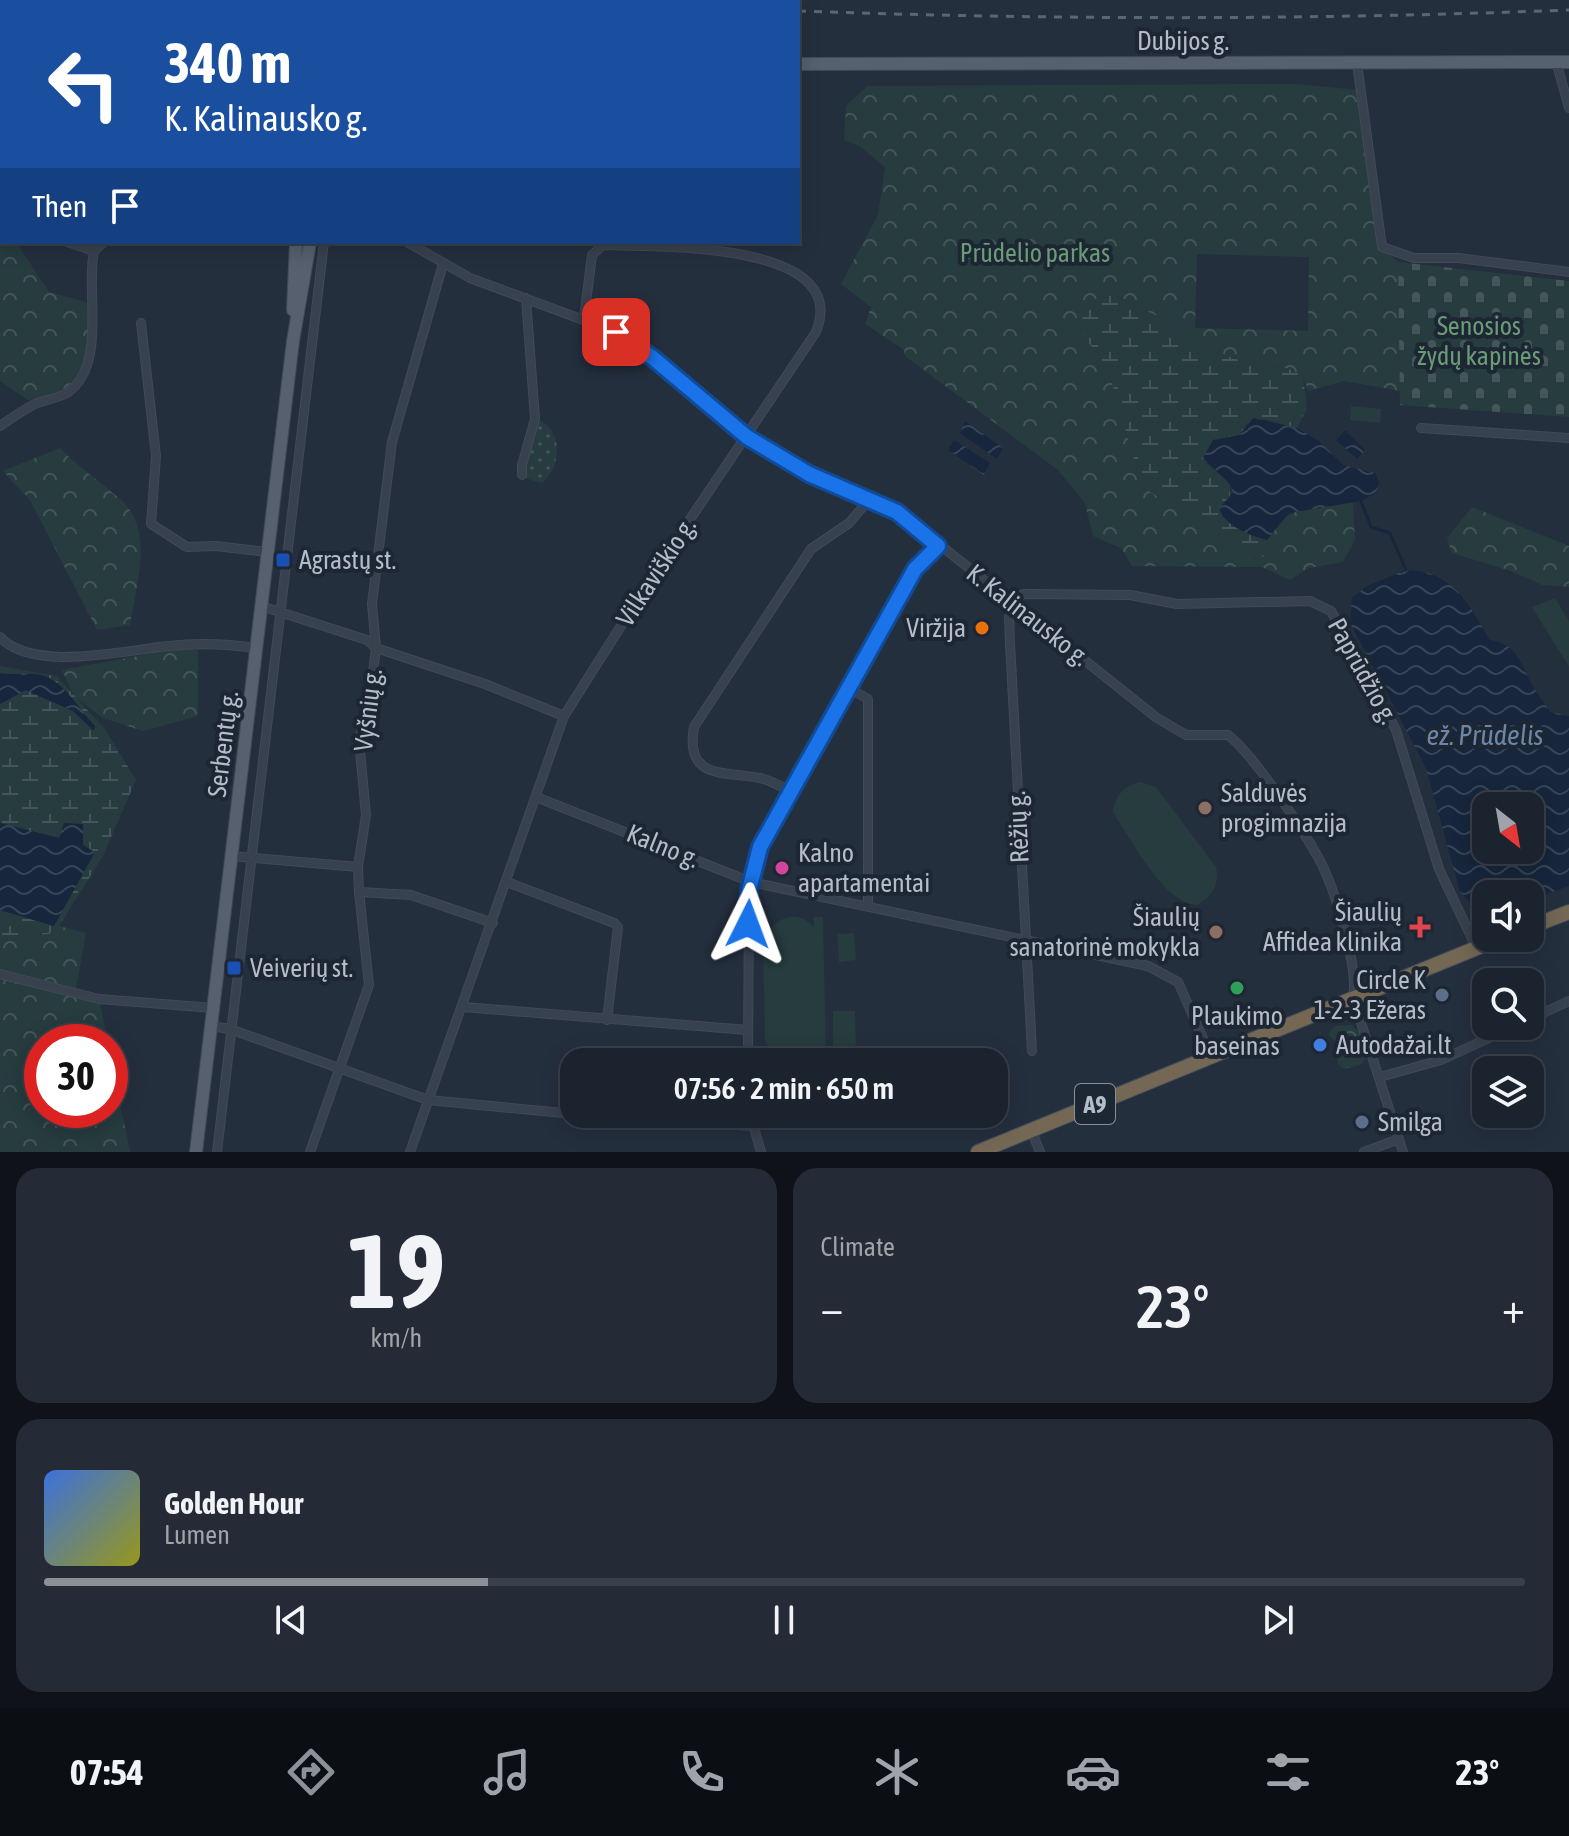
<!DOCTYPE html>
<html lang="en">
<head>
<meta charset="utf-8">
<style>
  body { margin:0; font-family:"Asap Condensed",sans-serif; background:#242b36; color:#f1f3f6; height:100vh; display:flex; flex-direction:column; font-size:30px; white-space:nowrap }
  * { box-sizing:border-box; margin:0 }
  p { font-size:26px; color:#a0a4aa }
  .icon { flex:none; width:44px; height:44px; fill:none; stroke:currentColor; stroke-width:2; stroke-linecap:round; stroke-linejoin:round }
  .map { position:relative; height:1152px; overflow:hidden }
  .drawer { display:flex; flex-direction:column; gap:16px; padding:16px; background:#0f1319; flex:1 }
  .drawer>* { flex:none }
  .guide { position:absolute; left:0px; top:0px; width:800px; height:244px; box-shadow:0 4px 20px #0003,0 0 0 2px #39404a; background:#1a4fa0; color:#fff; overflow:hidden }
  .needle { width:52px; rotate:149deg }
  .buttons { position:absolute; left:1472px; top:792px; display:grid; gap:16px }
  .buttons a { display:grid; place-items:center; width:72px; height:72px; border-radius:16px; background:#1b232e; box-shadow:0 4px 20px #0003,0 0 0 2px #39404a; font-size:40px }
  .speed { position:absolute; left:24px; top:1024px; display:flex; gap:16px; font-size:40px; font-weight:700; text-align:center }
  .speed>* { display:grid; place-content:center; width:104px; height:104px; border-radius:50%; background:#1b232e; box-shadow:0 4px 20px #0003,0 0 0 2px #39404a; line-height:1 }
  .speed .limit { border:12px solid #d22; background:#fff; color:#111 }
  .pin { position:absolute; display:grid; place-items:center; width:68px; height:68px; color:#fff; margin:-34px; border-radius:16px; box-shadow:0 4px 12px #0006 }
  .me { position:absolute; width:88px; margin:-44px; rotate:3deg; stroke-linejoin:round; filter:drop-shadow(0 0 6px #0008) }
  .turn { display:flex; align-items:center; gap:28px; height:168px; padding:0 32px; font-size:36px }
  .turn .icon { width:104px; height:104px; stroke-width:2.5 }
  .turn b { display:block; font-size:56px; line-height:68px }
  .then { display:flex; align-items:center; height:76px; padding:0 32px; background:#0003; gap:16px; font-size:30px }
  .big { font-size:60px; font-weight:600; line-height:1.1 }
  .drawer .card { flex:1; display:flex; flex-direction:column; justify-content:center; gap:12px; min-width:0; padding:0 28px; border-radius:24px; background:#242b36 }
  .drawer .dial { align-items:center; gap:0 }
  .dial b { font-size:104px; line-height:1 }
  .song { display:flex; align-items:center; gap:24px }
  .cover { width:96px; height:96px; border-radius:12px; background:linear-gradient(135deg,hsl(220 70% 55%),hsl(60 70% 35%)) }
  .played { height:8px; border-radius:4px; background:linear-gradient(90deg,#8c9099 30%,#39404a 30%) }
  .keys { display:flex; justify-content:space-around; direction:ltr }
  .heat { display:flex; justify-content:space-between; align-items:center; font-size:44px; direction:ltr }
  .drawer .tiles { flex:1; display:grid; gap:16px; grid-template-columns:1fr 1fr }
  .card:last-child { grid-column:span 2 }
  .trip { position:absolute; left:560px; top:1048px; width:448px; height:80px; border-radius:24px; background:#1b232e; box-shadow:0 4px 20px #0003,0 0 0 2px #39404a; font-weight:600; line-height:80px; text-align:center }
  .menu { display:flex; height:128px; justify-content:space-around; align-items:center; background:#0b0e12; color:#a0a4aa }
  .menu .icon { width:56px; height:56px }
  .menu .active { color:#8c9099 }
  .menu b { font-size:36px; color:#f1f3f6 }
  .map>svg:first-child { display:block }
  .grass { fill:url(#grass-dots) }
  .forest { fill:url(#forest-crowns); fill-rule:evenodd }
  .wetland { fill:url(#wetland-marsh) }
  .cemetery { fill:url(#cemetery-stones) }
  .garden { fill:#263c3f }
  .water { fill:url(#water-waves); fill-rule:evenodd }
  .lines { fill:none; stroke-linecap:round; stroke-linejoin:round }
  .stream { stroke:#17263c; stroke-width:3 }
  .street-casing { stroke:#414a57; stroke-width:10 }
  .secondary-casing { stroke:#414a57; stroke-width:13 }
  .primary-casing { stroke:#414a57; stroke-width:14 }
  .highway-casing { stroke:#434c59; stroke-width:16 }
  .street { stroke:#38414e; stroke-width:8 }
  .secondary { stroke:#465061; stroke-width:11 }
  .primary { stroke:#56606e; stroke-width:12 }
  .highway { stroke:#746855; stroke-width:14 }
  .rail { stroke:#5a6575; stroke-width:3; stroke-dasharray:8 8; stroke-linecap:butt }
  .route-casing { stroke:#114b97; stroke-width:20 }
  .route { stroke:#1a73e8; stroke-width:14 }
  .transit-dot { fill:#1a4fb4; stroke:#1d2633; stroke-width:3 }
  .food-dot { fill:#e8710a; stroke:#1d2633; stroke-width:3 }
  .education-dot { fill:#8d6e63; stroke:#1d2633; stroke-width:3 }
  .hotel-dot { fill:#d1479c; stroke:#1d2633; stroke-width:3 }
  .health-dot { fill:#e0444e; stroke:#1d2633; stroke-width:3 }
  .leisure-dot { fill:#2e9e5b; stroke:#1d2633; stroke-width:3 }
  .service-dot { fill:#5c6f8a; stroke:#1d2633; stroke-width:3 }
  .shop-dot { fill:#3f7fe0; stroke:#1d2633; stroke-width:3 }
  .labels { text-anchor:middle; dominant-baseline:central; stroke-width:8; stroke-linejoin:round; paint-order:stroke }
  .shield { fill:#1d2633; stroke:#878f9c; stroke-width:2 }
  .shield-label { font-size:24px; font-weight:bold; fill:#b4bcc9 }
  .street-label { font-size:26px; fill:#b4bcc9; stroke:#1d2633 }
  .park-label { font-size:26px; fill:#6b9a76; stroke:#1d2633 }
  .poi-label { font-size:26px; fill:#b4bcc9; stroke:#1d2633; text-anchor:start }
  .water-label { font-size:28px; font-style:italic; fill:#6d86a8; stroke:#1d2633 }
</style>
</head>
<body>
<div class="map">
<svg width="1569" height="1152" viewBox="0 0 1569 1152">
  <defs>
    <pattern id="grass-dots" width="8" height="8" patternUnits="userSpaceOnUse" patternTransform="scale(2)"><rect width="8" height="8" fill="#263c3f"/><path d="M2 2h.1M6 6h.1" fill="none" stroke="#435659" stroke-width="1.8" stroke-linecap="round"/></pattern>
    <pattern id="forest-crowns" width="20" height="18" patternUnits="userSpaceOnUse" patternTransform="scale(2)"><rect width="20" height="18" fill="#263c3f"/><path d="M2 6a3 3 0 1 1 6 0M12 15a3 3 0 1 1 6 0" fill="none" stroke="#435659"/></pattern>
    <pattern id="wetland-marsh" width="20" height="14" patternUnits="userSpaceOnUse" patternTransform="scale(2)"><rect width="20" height="14" fill="#263c3f"/><path d="M1 5h8M5 5V1M11 12h8M15 12V8" fill="none" stroke="#435659"/></pattern>
    <pattern id="cemetery-stones" width="16" height="16" patternUnits="userSpaceOnUse" patternTransform="scale(2)"><rect width="16" height="16" fill="#263c3f"/><path d="M2 7V4a2 2 0 0 1 4 0v3zM10 15v-3a2 2 0 0 1 4 0v3z" fill="#435659"/></pattern>
    <pattern id="water-waves" width="16" height="10" patternUnits="userSpaceOnUse" patternTransform="scale(2)"><rect width="16" height="10" fill="#17263c"/><path d="M0 5q4-4 8 0t8 0" fill="none" stroke="#364457"/></pattern>
  </defs>
  <rect width="100%" height="100%" fill="#242f3e"/>
  <path class="grass" d="M 535,419 C 564,427 562,467 542,483 L 525,478 L 522,470 Z"/>
  <g class="forest">
    <path d="M 1296,84 L 1358,90 L 1382,247 L 1398,262 L 1400,391 L 1344,381 L 1308,391 L 1303,376 L 1290,369 L 1248,363 L 1197,346 L 1174,325 L 1108,291 L 1096,299 L 1083,319 L 1081,331 L 1108,369 L 1140,481 L 1146,489 L 1256,559 L 1268,550 L 1267,540 C 1285,504 1316,507 1353,502 L 1355,540 L 1343,562 L 1309,568 L 1290,580 L 1262,567 L 1132,566 L 1121,548 L 1093,536 L 1085,503 L 1058,470 L 905,356 L 904,350 L 865,324 L 871,307 L 841,284 L 878,215 L 885,167 L 861,147 L 844,140 L 846,106 L 867,86 ZM 1197,254 L 1309,257 L 1308,331 L 1195,328 Z"/>
    <path d="M 0,217 L 2,242 L 16,242 L 49,292 L 89,303 C 91,329 89,372 65,388 C 55,395 40,397 28,400 L 0,381 Z"/>
    <path d="M 60,448 C 79,468 101,482 121,500 C 155,531 136,586 130,625 L 97,630 L 30,500 L 3,471 Z"/>
    <path d="M 1472,507 L 1569,546 L 1569,587 L 1543,585 L 1508,570 L 1452,553 L 1447,538 Z"/>
    <path d="M 170,650 L 198,650 L 198,716 L 143,731 L 103,718 L 74,696 L 62,670 Z"/>
    <path d="M 59,926 L 86,933 L 75,993 L 99,999 L 108,1042 L 42,1042 L 42,1110 L 110,1110 L 110,1053 L 130,1152 L 0,1152 L 0,938 L 48,934 Z"/>
    <path d="M 1351,1025 L 1360,1032 L 1367,1058 L 1360,1065 L 1343,1069 L 1338,1064 L 1337,1043 L 1328,1034 L 1335,1026 Z"/>
  </g>
  <g class="wetland">
    <path d="M 1108,291 L 1174,325 L 1197,346 L 1248,363 L 1289,369 L 1303,376 L 1307,408 L 1297,428 L 1264,419 L 1247,423 L 1240,435 L 1224,438 L 1206,464 C 1235,485 1235,485 1222,517 L 1252,536 L 1267,540 L 1268,550 L 1261,559 L 1246,555 L 1146,489 L 1140,481 L 1108,369 L 1081,332 L 1082,319 L 1096,299 Z"/>
    <path d="M 0,666 L 56,676 L 105,729 L 136,780 L 103,856 L 59,926 L 49,934 L 0,938 L 0,910 L 54,926 L 82,845 L 83,825 L 59,838 L 0,823 L 0,704 L 25,690 L 73,711 L 93,730 L 95,726 C 80,710 66,685 45,676 C 33,671 12,676 0,673 Z"/>
  </g>
  <path class="cemetery" d="M 1398,262 L 1569,281 L 1569,417 L 1400,405 Z"/>
  <g class="garden">
    <path d="M 1351,406 L 1381,409 L 1380,423 L 1350,420 Z"/>
    <path d="M 1555,598 L 1569,621 L 1569,667 L 1532,607 Z"/>
    <path d="M 1140,782 L 1156,787 L 1216,867 C 1220,884 1212,897 1197,905 C 1164,903 1135,845 1117,819 L 1113,811 C 1117,794 1123,786 1140,782 Z"/>
    <path d="M 814,917 L 823,917 L 826,1062 L 817,1062 L 816,1055 C 802,1064 787,1064 772,1056 L 765,1041 L 763,941 C 770,919 799,906 814,928 Z"/>
    <path d="M 854,933 L 856,960 L 839,962 L 837,934 Z"/>
    <path d="M 833,1011 L 855,1011 L 856,1050 L 833,1050 Z"/>
  </g>
  <g class="water">
    <path d="M 1253,418 L 1297,428 L 1319,441 L 1343,465 L 1375,473 L 1379,482 L 1376,493 L 1361,501 L 1289,513 L 1267,540 C 1250,535 1225,527 1219,508 L 1233,493 L 1231,485 L 1203,458 L 1213,440 L 1240,435 Z"/>
    <path d="M 965,421 L 1003,448 L 997,459 L 960,433 Z"/>
    <path d="M 1345,430 L 1365,450 L 1357,459 L 1336,440 Z"/>
    <path d="M 954,440 L 990,463 L 984,475 L 948,450 Z"/>
    <path d="M 1406,570 C 1452,570 1469,604 1490,640 C 1521,645 1521,668 1535,690 C 1540,698 1546,704 1550,712 L 1569,716 L 1569,886 L 1530,900 L 1530,894 L 1486,894 L 1486,907 L 1469,901 L 1460,892 L 1426,768 L 1350,623 L 1352,598 L 1367,586 ZM 1530,806 L 1530,850 L 1486,850 L 1486,806 Z"/>
    <path d="M 0,673 C 12,676 33,671 45,676 C 66,685 80,710 95,726 L 94,731 L 73,711 L 26,690 L 0,704 Z"/>
    <path d="M 0,823 L 59,838 L 64,823 L 83,824 L 83,845 L 95,852 L 54,926 L 0,910 Z"/>
  </g>
  <g class="lines">
    <path class="stream" d="M 1361,501 L 1371,527 L 1390,533 L 1406,570"/>
    <defs>
      <g id="street">
        <path d="M 1556,61 L 1569,108"/>
        <path d="M 1357,63 L 1382,247 L 1414,258 L 1458,258 L 1569,272"/>
        <path d="M 0,215 L 2,217"/>
        <path d="M 407,242 L 470,278 L 616,332 L 653,358 L 747,437 L 809,474 L 910,521 L 1157,718 L 1186,735 L 1228,735 L 1236,742 C 1261,767 1300,825 1318,857 C 1334,886 1359,966 1353,998 L 1403,1152"/>
        <path d="M 94,251 L 104,242"/>
        <path d="M 141,323 L 156,456 L 151,524 L 187,547 L 216,546 L 267,552"/>
        <path d="M 0,426 C 12,418 24,409 37,403 C 47,400 58,398 67,393 C 108,365 85,291 94,251 L 67,242"/>
        <path d="M 1421,428 L 1569,438"/>
        <path d="M 522,475 L 522,465 L 535,419 L 526,298"/>
        <path d="M 1009,600 L 1023,594 L 1130,595 L 1177,604 L 1310,601 L 1331,611 L 1396,730 L 1439,869 L 1476,947"/>
        <path d="M 1016,605 L 1009,617 L 1010,643 L 1032,1051"/>
        <path d="M 261,606 L 367,640 L 376,648 L 485,684 L 564,716"/>
        <path d="M 0,637 C 33,673 125,650 169,646 C 197,643 229,644 256,648"/>
        <path d="M 847,687 L 868,699 L 868,906"/>
        <path d="M 790,791 C 780,786 770,780 760,778 C 727,771 684,781 694,727 L 811,549 L 849,523 L 868,501"/>
        <path d="M 536,797 L 751,882 L 1148,966 L 1178,982 L 1211,1056"/>
        <path d="M 231,856 L 358,867"/>
        <path d="M 507,882 L 614,923 L 618,927 L 607,1020"/>
        <path d="M 359,892 L 411,895 L 493,923"/>
        <path d="M 0,974 L 99,999 L 213,1008"/>
        <path d="M 463,1007 L 748,1030"/>
        <path d="M 1530,1019 L 1569,1001"/>
        <path d="M 211,1026 L 230,1029 L 428,1100 L 574,1114"/>
        <path d="M 748,1062 L 749,897 L 760,847 L 915,569 L 938,546"/>
        <path d="M 1380,1077 L 1441,1060 L 1515,1026"/>
        <path d="M 574,1114 L 752,1126"/>
        <path d="M 750,1114 L 761,1152"/>
        <path d="M 1031,1130 L 1040,1152"/>
        <path d="M 217,1152 L 324,242"/>
        <path d="M 310,1152 L 369,985 L 359,892 L 358,867 L 366,815 L 359,740 L 370,697 L 376,648 L 372,604 L 392,442 L 443,264"/>
        <path d="M 410,1152 L 564,716 L 664,558 L 816,332 C 853,240 653,247 603,245 L 592,255 L 584,318"/>
        <path d="M 1364,1152 L 1399,1139"/>
      </g>
      <g id="secondary">
        <path d="M 322,2 L 322,0"/>
        <path d="M 339,2 L 339,0"/>
        <path d="M 0,50 L 2,50"/>
      </g>
      <g id="primary">
        <path d="M 798,64 L 1569,62"/>
        <path d="M 293,310 L 296,242"/>
        <path d="M 196,1152 L 293,341 L 310,242"/>
      </g>
      <g id="highway">
        <path d="M 1530,927 L 1569,912"/>
        <path d="M 978,1152 L 1501,938"/>
      </g>
    </defs>
    <use href="#street" class="street-casing"/>
    <use href="#secondary" class="secondary-casing"/>
    <use href="#primary" class="primary-casing"/>
    <use href="#highway" class="highway-casing"/>
    <use href="#street" class="street"/>
    <use href="#secondary" class="secondary"/>
    <use href="#primary" class="primary"/>
    <use href="#highway" class="highway"/>
    <g class="rail">
      <path d="M 324,0 L 380,2"/>
      <path d="M 478,0 L 535,2"/>
      <path d="M 798,11 C 1056,20 1311,20 1569,10"/>
    </g>
  </g>
  <g class="lines">
    <defs>
      <path id="route" d="M 616,332 L 653,358 L 747,437 L 809,474 L 897,512 L 938,546 L 915,569 L 760,847 L 749,890 L 748,924"/>
    </defs>
    <use href="#route" class="route-casing"/>
    <use href="#route" class="route"/>
  </g>
  <g class="transit-dot">
    <rect x="275" y="552" width="16" height="16" rx="4"/>
    <rect x="226" y="960" width="16" height="16" rx="4"/>
  </g>
  <circle class="food-dot" cx="982" cy="628" r="8"/>
  <g class="education-dot">
    <circle cx="1205" cy="808" r="8"/>
    <circle cx="1216" cy="932" r="8"/>
  </g>
  <circle class="hotel-dot" cx="782" cy="868" r="8"/>
  <path class="health-dot" d="M1416 915h8v8h8v8h-8v8h-8v-8h-8v-8h8z"/>
  <circle class="leisure-dot" cx="1237" cy="988" r="8"/>
  <g class="service-dot">
    <circle cx="1442" cy="995" r="8"/>
    <circle cx="1362" cy="1122" r="8"/>
  </g>
  <circle class="shop-dot" cx="1320" cy="1045" r="8"/>
  <g class="labels">
    <rect class="shield" x="1075" y="1084" width="40" height="40" rx="6"/>
    <g class="shield-label">
      <text x="1095" y="1104">A9</text>
    </g>
    <g class="street-label">
      <text x="1183" y="41">Dubijos g.</text>
      <text transform="translate(656 572) rotate(-57)">Vilkaviškio g.</text>
      <text transform="translate(1028 615) rotate(38)">K. Kalinausko g.</text>
      <text transform="translate(1363 671) rotate(61)">Paprūdžio g.</text>
      <text transform="translate(368 710) rotate(-83)">Vyšnių g.</text>
      <text transform="translate(223 744) rotate(-83)">Serbentų g.</text>
      <text transform="translate(1018 827) rotate(-93)">Rėžių g.</text>
      <text transform="translate(663 846) rotate(22)">Kalno g.</text>
    </g>
    <g class="park-label">
      <text x="1035" y="253">Prūdelio parkas</text>
      <text x="1479" y="326">Senosios<tspan x="1479" dy="30">žydų kapinės</tspan></text>
    </g>
    <g class="poi-label">
      <text x="299" y="560">Agrastų st.</text>
      <text x="966" y="628" text-anchor="end">Viržija</text>
      <text x="1221" y="793">Salduvės<tspan x="1221" dy="30">progimnazija</tspan></text>
      <text x="798" y="853">Kalno<tspan x="798" dy="30">apartamentai</tspan></text>
      <text x="1402" y="912" text-anchor="end">Šiaulių<tspan x="1402" dy="30">Affidea klinika</tspan></text>
      <text x="1200" y="917" text-anchor="end">Šiaulių<tspan x="1200" dy="30">sanatorinė mokykla</tspan></text>
      <text x="250" y="968">Veiverių st.</text>
      <text x="1426" y="980" text-anchor="end">Circle K<tspan x="1426" dy="30">1-2-3 Ežeras</tspan></text>
      <text x="1237" y="1016" text-anchor="middle">Plaukimo<tspan x="1237" dy="30">baseinas</tspan></text>
      <text x="1336" y="1045">Autodažai.lt</text>
      <text x="1378" y="1122">Smilga</text>
    </g>
    <g class="water-label">
      <text x="1485" y="735">ež. Prūdelis</text>
    </g>
  </g>
</svg>
<div class="buttons">
<a><svg class="needle" viewBox="-14 -14 28 28"><path d="M0-13l5 13h-10z" fill="#e53935"/><path d="M0 13l5-13h-10z" fill="#a0a4aa"/></svg></a>
<a><svg class="icon" aria-label="sound" viewBox="0 0 24 24"><path d="M4 9h4l5-4v14l-5-4H4zM17 9q2 3 0 6"/></svg></a>
<a><svg class="icon" aria-label="search" viewBox="0 0 24 24"><circle cx="10" cy="10" r="6"/><path d="M15 15l6 6"/></svg></a>
<a><svg class="icon" aria-label="layers" viewBox="0 0 24 24"><path d="M12 4l9 5-9 5-9-5zM3 14l9 5 9-5"/></svg></a>
</div>
<div class="speed"><div class="limit">30</div></div>
<div class="pin" style="left:616px;top:332px;background:#d93025"><svg class="icon" aria-label="arrive" viewBox="0 0 24 24"><path d="M6 21V4h12l-3 4 3 4H6"/></svg></div>
<svg class="me" style="left:748px;top:924px" viewBox="-20 -20 40 40"><path d="M0-17L14 15 0 8-14 15z" fill="#1a73e8" stroke="#fff" stroke-width="4"/></svg>
<div class="trip">07:56 · 2 min · 650 m</div>
<div class="guide">
<div class="turn"><svg class="icon" aria-label="left" viewBox="0 0 24 24"><path d="M17 20v-9H6M10 6l-5 5 5 5"/></svg><div><b>340 m</b>K. Kalinausko g.</div></div>
<div class="then">Then<svg class="icon" aria-label="arrive" viewBox="0 0 24 24"><path d="M6 21V4h12l-3 4 3 4H6"/></svg></div>
</div>
</div>
<section class="drawer">
<div class="tiles">
<div class="card dial"><b>19</b><p>km/h</p></div>
<div class="card"><p>Climate</p>
<div class="heat"><a>−</a><b class="big">23°</b><a>+</a></div>
</div>
<div class="card">
<div class="song"><i class="cover"></i><div><b>Golden Hour</b><p>Lumen</p></div></div>
<div class="played"></div>
<div class="keys"><svg class="icon" aria-label="previous" viewBox="0 0 24 24"><path d="M18 5L8 12l10 7zM5 5v14"/></svg><svg class="icon" aria-label="pause" viewBox="0 0 24 24"><path d="M8 5v14M16 5v14"/></svg><svg class="icon" aria-label="next" viewBox="0 0 24 24"><path d="M6 5l10 7-10 7zM19 5v14"/></svg></div>
</div>
</div>
</section>
<nav class="menu">
<b>07:54</b>
<svg class="icon active" aria-label="directions" viewBox="0 0 24 24"><path d="M12 3l9 9-9 9-9-9zM9 14v-3h6M13 9l2 2-2 2"/></svg>
<svg class="icon" aria-label="music" viewBox="0 0 24 24"><path d="M9 18V5l10-2v13"/><circle cx="6" cy="18" r="3"/><circle cx="16" cy="16" r="3"/></svg>
<svg class="icon" aria-label="phone" viewBox="0 0 24 24"><path d="M5 4h4l2 5-3 2q2 4 5 5l2-3 5 2v4C11 20 4 13 5 4z"/></svg>
<svg class="icon" aria-label="climate" viewBox="0 0 24 24"><path d="M12 3v18M4 7l16 10M4 17L20 7"/></svg>
<svg class="icon" aria-label="car" viewBox="0 0 24 24"><path d="M5 17H2v-5l4-1 3-4h7l3 4 3 1v5h-3M9 17h6M6 11h13"/><circle cx="7" cy="17" r="2"/><circle cx="17" cy="17" r="2"/></svg>
<svg class="icon" aria-label="filters" viewBox="0 0 24 24"><path d="M4 7h16M4 17h16"/><circle cx="9" cy="7" r="2"/><circle cx="15" cy="17" r="2"/></svg>
<b>23°</b>
</nav>
</body>
</html>
